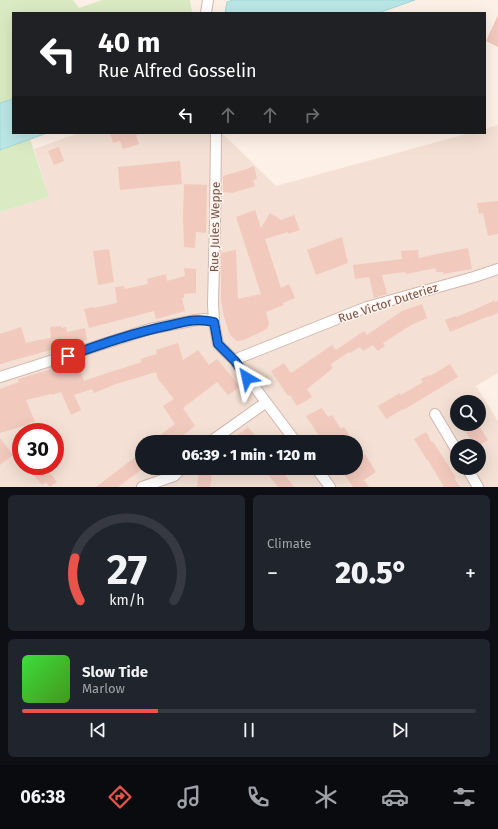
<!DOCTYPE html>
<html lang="en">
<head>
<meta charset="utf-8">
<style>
  body { margin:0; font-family:"Fira Sans",sans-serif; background:#20242c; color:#f1f3f6; height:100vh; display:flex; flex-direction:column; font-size:15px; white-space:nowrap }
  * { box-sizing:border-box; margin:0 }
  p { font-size:13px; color:#9ea1a6 }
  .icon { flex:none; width:22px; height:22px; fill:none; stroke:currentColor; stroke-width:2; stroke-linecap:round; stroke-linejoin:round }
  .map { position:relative; height:487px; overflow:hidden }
  .sheet { display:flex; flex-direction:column; gap:8px; padding:8px; background:#0d0f14; flex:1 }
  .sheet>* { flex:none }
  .hud { position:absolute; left:12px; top:12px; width:474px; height:122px; border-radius:0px; box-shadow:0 4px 16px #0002; background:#202124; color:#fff; overflow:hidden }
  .buttons { position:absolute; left:450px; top:395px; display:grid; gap:8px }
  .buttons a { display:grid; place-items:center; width:36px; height:36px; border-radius:50%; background:#171b24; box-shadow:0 4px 16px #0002; font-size:20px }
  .speed { position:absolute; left:12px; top:423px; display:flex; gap:8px; font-size:20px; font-weight:700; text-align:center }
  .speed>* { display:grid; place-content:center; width:52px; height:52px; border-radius:50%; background:#171b24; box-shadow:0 4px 16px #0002; line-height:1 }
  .speed .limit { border:6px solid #d22; background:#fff; color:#111 }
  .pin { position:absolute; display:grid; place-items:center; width:34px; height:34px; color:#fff; margin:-17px; border-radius:8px; box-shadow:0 2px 6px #0006 }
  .me { position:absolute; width:44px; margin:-22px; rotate:324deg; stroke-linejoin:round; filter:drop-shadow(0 0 3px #0008) }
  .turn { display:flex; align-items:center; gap:14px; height:84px; padding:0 20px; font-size:18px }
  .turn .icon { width:52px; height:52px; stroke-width:2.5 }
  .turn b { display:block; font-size:28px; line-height:34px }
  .lanes { display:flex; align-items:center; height:38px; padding:0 20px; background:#0003; justify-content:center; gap:20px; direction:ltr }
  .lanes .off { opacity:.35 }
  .big { font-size:30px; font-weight:800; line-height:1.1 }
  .sheet .card { flex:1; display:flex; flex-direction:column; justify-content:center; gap:6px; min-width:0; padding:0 14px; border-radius:6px; background:#20242c }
  .sheet .dial { align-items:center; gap:0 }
  .dial svg { height:104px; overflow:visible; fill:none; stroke:#363941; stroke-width:7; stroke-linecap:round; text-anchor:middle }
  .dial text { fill:#f1f3f6; stroke:none }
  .song { display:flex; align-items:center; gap:12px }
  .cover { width:48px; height:48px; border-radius:6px; background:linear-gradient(135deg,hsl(120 70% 55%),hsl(100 70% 35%)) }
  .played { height:4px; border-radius:2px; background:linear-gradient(90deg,#e8534a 30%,#363941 30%) }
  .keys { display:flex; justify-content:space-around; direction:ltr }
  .heat { display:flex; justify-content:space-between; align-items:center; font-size:22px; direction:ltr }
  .sheet .tiles { flex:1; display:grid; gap:8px; grid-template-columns:1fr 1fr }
  .card:last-child { grid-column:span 2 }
  .trip { position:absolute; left:135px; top:435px; width:228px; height:40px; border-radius:20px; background:#171b24; box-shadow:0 4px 16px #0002; font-weight:800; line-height:40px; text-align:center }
  .menu { display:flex; height:64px; justify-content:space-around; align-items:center; background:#090b0e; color:#9ea1a6 }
  .menu .icon { width:28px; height:28px }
  .menu .current { color:#e8534a }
  .menu b { font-size:18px; color:#f1f3f6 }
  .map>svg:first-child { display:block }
  .residential { fill:#f4e0d4; fill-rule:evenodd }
  .green { fill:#daebc4 }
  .water { fill:#bae7e6; stroke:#a0d9d8 }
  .building { fill:#f2c9bd }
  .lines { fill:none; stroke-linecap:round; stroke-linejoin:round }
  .street-casing { stroke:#d1b8ae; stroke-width:12 }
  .street { stroke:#fff; stroke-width:10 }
  .route-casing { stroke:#114b97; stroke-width:10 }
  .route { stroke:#1a73e8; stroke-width:7 }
  .labels { text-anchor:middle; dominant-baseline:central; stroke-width:3; stroke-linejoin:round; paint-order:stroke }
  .street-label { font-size:12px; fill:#76524a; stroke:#fff5ed }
</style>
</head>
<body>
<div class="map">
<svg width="498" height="487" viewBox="0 0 498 487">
  <rect width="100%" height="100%" fill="#fdf0e6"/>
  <path class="residential" d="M 498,125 L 498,373 L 476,386 L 498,421 L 498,487 L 0,487 L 0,212 L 49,197 L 34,149 L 79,133 L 222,133 L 276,186 L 470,133 L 485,133 L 485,129 ZM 457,402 L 479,402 L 479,424 L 457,424 ZM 21,432 L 55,432 L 55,466 L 21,466 ZM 142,442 L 356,442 L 356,468 L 142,468 ZM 457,446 L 479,446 L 479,468 L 457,468 Z"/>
  <g class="green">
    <path d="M 0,0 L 73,0 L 79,8 L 102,0 L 190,0 L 192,13 L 13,13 L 13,99 L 0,103 Z"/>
    <path d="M 30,139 L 49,197 L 0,212 L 0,150 Z"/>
  </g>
  <g class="water">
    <path d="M 233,0 L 415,0 L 378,13 L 225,13 L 227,2 Z"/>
    <path d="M 13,99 L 13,133 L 47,133 L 0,150 L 0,103 Z"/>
  </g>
  <g class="building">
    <path d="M 498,15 L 498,47 L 486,41 Z"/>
    <path d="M 110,133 L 137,133 L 138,135 L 136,135 L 139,144 L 123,149 L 120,141 L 113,143 Z"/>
    <path d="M 59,147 L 64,161 L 54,165 L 48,151 Z"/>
    <path d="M 180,161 L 182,184 L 120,190 L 118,167 Z"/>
    <path d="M 254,166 L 257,179 L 253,180 L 255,186 L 232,193 L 223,192 L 223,176 L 247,169 Z"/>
    <path d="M 184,184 L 207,185 L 206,233 L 196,232 L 195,248 L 184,247 L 183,215 Z"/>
    <path d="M 498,201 L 498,234 L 488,236 L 483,213 L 479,214 L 477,203 Z"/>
    <path d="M 255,210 L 261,228 L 270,213 L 281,220 L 294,215 L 300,230 L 288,234 L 288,232 L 265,239 L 281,288 L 289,284 L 295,298 L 283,303 L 284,305 L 266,312 L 269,324 L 267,329 L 244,340 L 237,341 L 230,335 L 224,317 L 221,301 L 221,253 L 236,250 L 238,299 L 261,294 L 236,217 Z"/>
    <path d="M 342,237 L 348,263 L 316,275 L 307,250 Z"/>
    <path d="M 468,248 L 472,269 L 443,274 L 443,272 L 436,272 L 436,268 L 406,274 L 405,272 L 382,275 L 387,294 L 374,298 L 369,277 L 355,279 L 353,265 L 402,259 L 401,251 L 418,250 L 419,258 L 437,254 Z"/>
    <path d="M 109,249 L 114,282 L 98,285 L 93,251 Z"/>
    <path d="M 184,268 L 196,269 L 196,293 L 184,294 L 184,298 L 182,298 L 185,311 L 156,319 L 154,311 L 89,328 L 84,309 L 93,307 L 94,308 L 117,303 L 115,287 L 124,286 L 125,289 L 148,284 L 147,279 L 166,274 L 167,281 L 185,276 Z"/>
    <path d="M 495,300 L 495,302 L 498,301 L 498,313 L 489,317 L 489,316 L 450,332 L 445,320 L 456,316 L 456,317 L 476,309 Z"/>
    <path d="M 422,304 L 427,318 L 411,325 L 383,343 L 385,346 L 378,351 L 373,345 L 363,351 L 360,347 L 350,353 L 349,352 L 331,364 L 333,368 L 307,389 L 312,397 L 297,406 L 290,395 L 288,396 L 271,371 L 284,363 L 291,373 L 332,345 L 336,350 L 364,331 L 367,335 L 402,311 Z"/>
    <path d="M 61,326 L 61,328 L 66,327 L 67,332 L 85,328 L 87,340 L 0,364 L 0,334 L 21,327 L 26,343 L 34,341 L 51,338 L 50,327 Z"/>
    <path d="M 178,343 L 183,360 L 198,350 L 209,365 L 217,359 L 240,387 L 228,395 L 217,382 L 183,408 L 195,426 L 174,442 L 164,442 L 159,436 L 175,424 L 163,406 L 174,399 L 158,379 L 156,372 L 116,384 L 94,393 L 92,389 L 74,395 L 81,410 L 71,415 L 61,392 L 52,395 L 51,394 L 26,400 L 35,422 L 29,423 L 30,424 L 0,433 L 0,389 L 19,382 L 18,379 L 52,369 L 53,371 L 77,362 L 84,381 L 104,374 L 142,362 L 140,359 L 157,354 L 156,350 Z"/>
    <path d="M 450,364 L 458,377 L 415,403 L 403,410 L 403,409 L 386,419 L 378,406 L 400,393 L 401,395 L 423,382 L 421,379 L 429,375 L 430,376 Z"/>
    <path d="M 322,408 L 328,417 L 332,415 L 341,429 L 344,427 L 354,442 L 323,442 L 306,416 Z"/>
    <path d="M 461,424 L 478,424 L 488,440 L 478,446 L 475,446 L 471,438 L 470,439 Z"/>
    <path d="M 248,427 L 260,442 L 239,442 L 235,437 Z"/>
    <path d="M 426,432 L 431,441 L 434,443 L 456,478 L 454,478 L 460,487 L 444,487 L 428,460 L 427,460 L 414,439 Z"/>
    <path d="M 0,438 L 13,455 L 0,465 Z"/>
    <path d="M 356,445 L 363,456 L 365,454 L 376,472 L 364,480 L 369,487 L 353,487 L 340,468 L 356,468 Z"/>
    <path d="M 142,452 L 142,469 L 118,487 L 96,487 Z"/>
    <path d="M 41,467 L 44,471 L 47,469 L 57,482 L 50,487 L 46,482 L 42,485 L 32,473 Z"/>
    <path d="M 263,468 L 280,468 L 294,487 L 278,487 Z"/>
    <path d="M 199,471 L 212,473 L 210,487 L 197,487 Z"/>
  </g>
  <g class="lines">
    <defs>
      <g id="street">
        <path d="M 206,13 L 208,0"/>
        <path d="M 216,133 L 215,222 L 213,304 L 214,322 L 218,344 L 235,361 L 296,442"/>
        <path d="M 235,361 L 241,357 L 254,352 L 367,307 L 474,277 L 498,269"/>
        <path d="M 0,377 L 150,329 L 196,320 L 205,319 L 214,322"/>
        <path d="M 435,414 L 457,451"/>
        <path d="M 210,442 L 265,403"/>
        <path d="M 316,468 L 330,487"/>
        <path d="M 467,468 L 478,487"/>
        <path d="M 142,487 L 174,476 L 182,468"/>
      </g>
    </defs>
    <use href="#street" class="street-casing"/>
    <use href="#street" class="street"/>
  </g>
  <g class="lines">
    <defs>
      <path id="route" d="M 68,356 C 102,344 136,332 171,325 C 187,321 198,318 214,322 L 218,344 L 235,361 L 247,378"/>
    </defs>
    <use href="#route" class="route-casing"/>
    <use href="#route" class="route"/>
  </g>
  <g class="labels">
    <g class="street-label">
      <text transform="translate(215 227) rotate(-89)">Rue Jules Weppe</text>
      <text transform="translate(388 303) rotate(-18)">Rue Victor Duteriez</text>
    </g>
  </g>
</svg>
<div class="buttons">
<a><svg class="icon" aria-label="search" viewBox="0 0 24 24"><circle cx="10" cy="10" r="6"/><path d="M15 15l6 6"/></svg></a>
<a><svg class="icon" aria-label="layers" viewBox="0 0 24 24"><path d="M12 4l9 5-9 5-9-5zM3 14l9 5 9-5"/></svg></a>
</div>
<div class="speed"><div class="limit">30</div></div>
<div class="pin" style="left:68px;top:356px;background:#d93025"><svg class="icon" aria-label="arrive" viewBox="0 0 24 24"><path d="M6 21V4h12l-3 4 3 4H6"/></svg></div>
<svg class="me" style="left:247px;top:378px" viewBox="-20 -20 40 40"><path d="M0-17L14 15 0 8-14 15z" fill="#1a73e8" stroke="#fff" stroke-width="4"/></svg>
<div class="trip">06:39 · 1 min · 120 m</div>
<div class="hud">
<div class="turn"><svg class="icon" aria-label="left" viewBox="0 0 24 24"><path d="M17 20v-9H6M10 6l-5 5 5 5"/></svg><div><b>40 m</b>Rue Alfred Gosselin</div></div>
<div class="lanes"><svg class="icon" aria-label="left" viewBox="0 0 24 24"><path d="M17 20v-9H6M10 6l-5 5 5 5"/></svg><svg class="icon off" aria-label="ahead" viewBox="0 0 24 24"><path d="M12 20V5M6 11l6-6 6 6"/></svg><svg class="icon off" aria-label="ahead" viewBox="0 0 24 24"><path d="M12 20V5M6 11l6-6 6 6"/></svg><svg class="icon off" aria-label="right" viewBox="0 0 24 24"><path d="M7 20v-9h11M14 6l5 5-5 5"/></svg></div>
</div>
</div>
<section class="sheet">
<div class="tiles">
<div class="card dial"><svg viewBox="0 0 100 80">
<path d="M14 69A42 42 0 1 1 86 69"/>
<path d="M14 69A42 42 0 0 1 10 36" stroke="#e8534a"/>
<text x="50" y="56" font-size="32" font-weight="700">27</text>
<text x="50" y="72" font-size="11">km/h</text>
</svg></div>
<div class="card"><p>Climate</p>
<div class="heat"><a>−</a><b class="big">20.5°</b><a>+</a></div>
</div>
<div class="card">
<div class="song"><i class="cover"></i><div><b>Slow Tide</b><p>Marlow</p></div></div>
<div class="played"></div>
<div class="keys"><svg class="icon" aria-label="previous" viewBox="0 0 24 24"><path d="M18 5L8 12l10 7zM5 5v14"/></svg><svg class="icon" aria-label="pause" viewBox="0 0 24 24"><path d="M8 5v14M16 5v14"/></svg><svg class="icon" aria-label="next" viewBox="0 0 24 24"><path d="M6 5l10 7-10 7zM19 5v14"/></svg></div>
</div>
</div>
</section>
<nav class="menu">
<b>06:38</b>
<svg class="icon current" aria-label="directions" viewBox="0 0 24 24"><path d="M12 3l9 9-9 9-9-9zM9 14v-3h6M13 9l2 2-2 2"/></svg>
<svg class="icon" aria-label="music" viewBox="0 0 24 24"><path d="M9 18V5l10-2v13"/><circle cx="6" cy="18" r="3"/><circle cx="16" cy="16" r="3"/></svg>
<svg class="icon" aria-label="phone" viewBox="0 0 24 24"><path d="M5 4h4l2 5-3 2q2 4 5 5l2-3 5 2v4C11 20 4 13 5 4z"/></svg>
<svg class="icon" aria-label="climate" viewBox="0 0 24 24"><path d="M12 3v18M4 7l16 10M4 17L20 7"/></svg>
<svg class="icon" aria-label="car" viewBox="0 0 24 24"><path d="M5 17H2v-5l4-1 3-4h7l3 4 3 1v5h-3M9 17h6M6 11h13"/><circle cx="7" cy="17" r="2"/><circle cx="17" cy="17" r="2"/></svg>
<svg class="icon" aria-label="filters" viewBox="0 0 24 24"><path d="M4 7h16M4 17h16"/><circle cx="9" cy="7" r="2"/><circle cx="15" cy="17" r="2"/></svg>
</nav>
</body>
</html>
